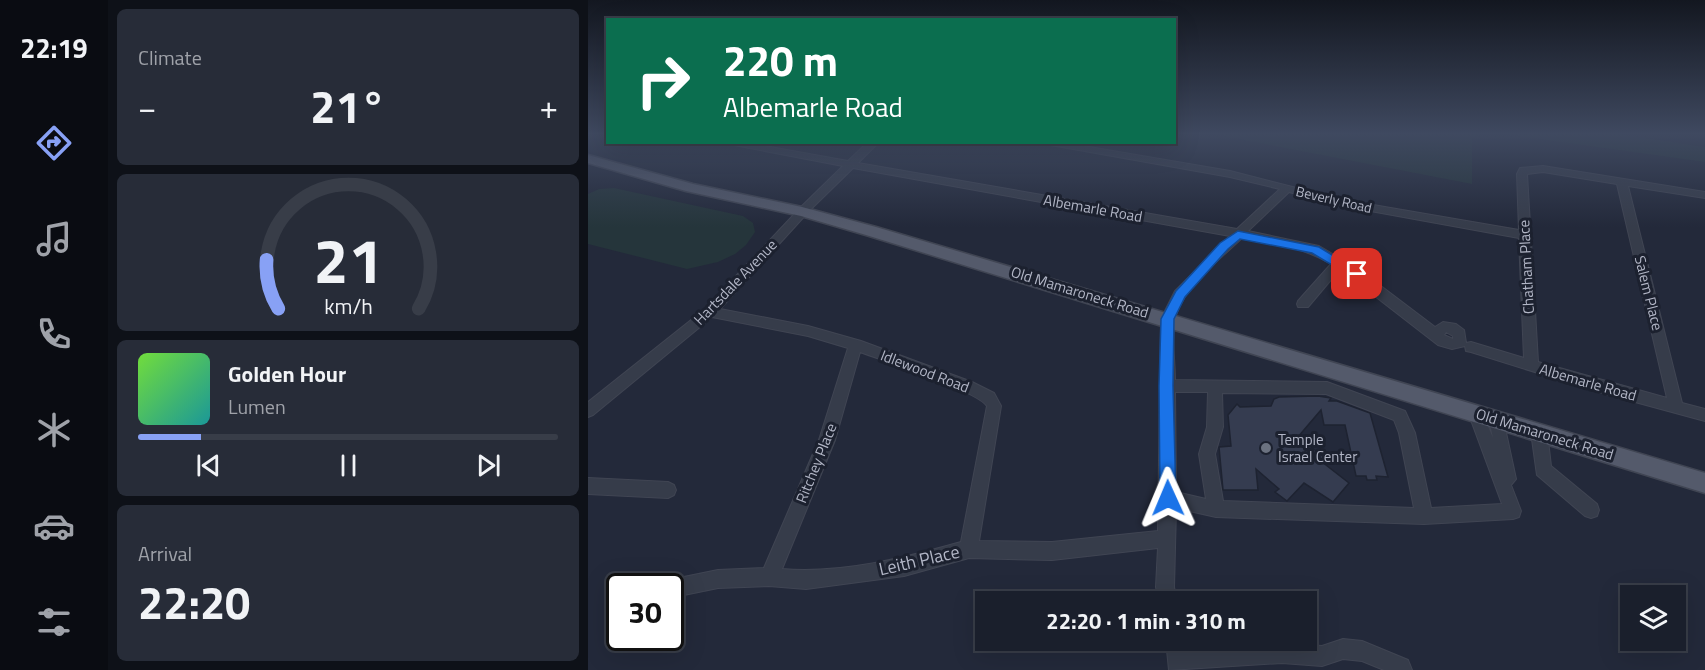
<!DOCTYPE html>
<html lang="en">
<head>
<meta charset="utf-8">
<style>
  body { margin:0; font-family:"Titillium Web",sans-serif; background:#272c38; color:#f1f3f6; height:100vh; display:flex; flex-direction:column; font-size:22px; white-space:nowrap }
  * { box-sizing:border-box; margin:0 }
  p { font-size:20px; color:#9fa2a9 }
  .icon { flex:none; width:33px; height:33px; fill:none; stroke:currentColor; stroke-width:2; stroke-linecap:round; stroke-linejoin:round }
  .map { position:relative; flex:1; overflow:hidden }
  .side { display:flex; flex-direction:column; gap:9px; padding:9px; background:#0e1118; width:480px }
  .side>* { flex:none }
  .banner { position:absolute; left:18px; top:18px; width:570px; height:126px; border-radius:0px; box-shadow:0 6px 24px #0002,0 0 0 2px #383d48; background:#0b6e4f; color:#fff; overflow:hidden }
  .buttons { position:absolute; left:1032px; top:585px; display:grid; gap:12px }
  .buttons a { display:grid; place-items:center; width:66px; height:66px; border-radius:0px; background:#1a1f2c; box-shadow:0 6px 24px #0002,0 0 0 2px #383d48; font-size:30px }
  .speed { position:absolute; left:18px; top:573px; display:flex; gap:12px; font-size:30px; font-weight:700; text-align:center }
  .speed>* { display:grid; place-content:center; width:78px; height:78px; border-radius:50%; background:#1a1f2c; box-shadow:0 6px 24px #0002,0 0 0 2px #383d48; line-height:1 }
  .speed .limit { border:3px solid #111; border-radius:9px; background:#fff; color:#111 }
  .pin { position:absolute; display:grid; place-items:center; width:51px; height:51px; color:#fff; margin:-26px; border-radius:12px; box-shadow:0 3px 9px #0006 }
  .me { position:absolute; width:66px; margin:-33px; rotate:359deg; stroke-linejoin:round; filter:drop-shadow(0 0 4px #0008) }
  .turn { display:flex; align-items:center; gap:21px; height:126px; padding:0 18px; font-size:27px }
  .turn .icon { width:78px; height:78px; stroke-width:2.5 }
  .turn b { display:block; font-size:42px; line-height:51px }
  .big { font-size:45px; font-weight:700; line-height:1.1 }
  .side .widget { flex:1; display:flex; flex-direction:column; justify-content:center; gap:9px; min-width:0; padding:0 21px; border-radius:9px; background:#272c38 }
  .side .dial { align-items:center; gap:0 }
  .dial svg { height:156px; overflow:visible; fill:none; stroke:#383d48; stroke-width:7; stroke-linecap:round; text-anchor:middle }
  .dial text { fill:#f1f3f6; stroke:none }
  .song { display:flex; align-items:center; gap:18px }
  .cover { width:72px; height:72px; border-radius:9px; background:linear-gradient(135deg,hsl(100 70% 55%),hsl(180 70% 35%)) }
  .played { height:6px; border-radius:3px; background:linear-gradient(90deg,#88a1f5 15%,#383d48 15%) }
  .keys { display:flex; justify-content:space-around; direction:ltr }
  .heat { display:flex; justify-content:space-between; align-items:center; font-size:33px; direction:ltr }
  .trip { position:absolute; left:387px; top:591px; width:342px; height:60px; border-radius:0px; background:#1a1f2c; box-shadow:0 6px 24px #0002,0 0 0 2px #383d48; font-weight:700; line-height:60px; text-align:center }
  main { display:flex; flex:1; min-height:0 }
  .tab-bar { display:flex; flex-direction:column; width:108px; justify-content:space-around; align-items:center; background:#0a0c12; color:#9fa2a9 }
  .tab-bar .icon { width:42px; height:42px }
  .tab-bar .active { color:#88a1f5 }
  .tab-bar b { font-size:27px; color:#f1f3f6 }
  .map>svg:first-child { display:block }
  .green { fill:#25353b }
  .building { fill:#353c50; stroke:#1e2331; stroke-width:1.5 }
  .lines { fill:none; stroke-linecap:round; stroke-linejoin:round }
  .minor-casing { stroke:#404553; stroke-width:2 }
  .major-casing { stroke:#404553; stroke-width:3 }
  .minor { fill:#363c4a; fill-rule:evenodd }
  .major { fill:#545a6b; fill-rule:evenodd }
  .route { fill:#1a73e8; stroke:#114b97; stroke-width:1.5 }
  .worship-dot { fill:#6b7280; stroke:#1c212f; stroke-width:2 }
  .labels { text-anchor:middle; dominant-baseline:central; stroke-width:6; stroke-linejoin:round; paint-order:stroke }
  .far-street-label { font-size:14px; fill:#b2b6c6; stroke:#1c212f }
  .street-label { font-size:15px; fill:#b2b6c6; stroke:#1c212f }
  .poi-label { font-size:15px; fill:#b2b6c6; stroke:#1c212f; text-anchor:start }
  .near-street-label { font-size:18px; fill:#b2b6c6; stroke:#1c212f }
</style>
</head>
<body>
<main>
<nav class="tab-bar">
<b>22:19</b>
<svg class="icon active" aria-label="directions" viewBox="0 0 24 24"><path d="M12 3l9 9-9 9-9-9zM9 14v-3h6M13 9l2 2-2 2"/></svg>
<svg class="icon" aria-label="music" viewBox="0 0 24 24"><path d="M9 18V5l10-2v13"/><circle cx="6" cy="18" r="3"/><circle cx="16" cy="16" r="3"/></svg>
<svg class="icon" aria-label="phone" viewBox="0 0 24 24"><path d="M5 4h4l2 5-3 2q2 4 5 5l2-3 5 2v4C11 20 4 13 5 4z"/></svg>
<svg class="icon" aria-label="climate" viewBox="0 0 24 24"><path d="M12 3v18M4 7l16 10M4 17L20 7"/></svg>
<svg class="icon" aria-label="car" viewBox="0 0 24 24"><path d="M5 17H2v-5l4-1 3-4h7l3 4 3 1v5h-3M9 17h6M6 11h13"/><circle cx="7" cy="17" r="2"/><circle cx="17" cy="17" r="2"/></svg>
<svg class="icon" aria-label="filters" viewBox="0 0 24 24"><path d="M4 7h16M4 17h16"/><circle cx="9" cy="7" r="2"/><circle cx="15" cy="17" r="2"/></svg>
</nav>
<section class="side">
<div class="widget"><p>Climate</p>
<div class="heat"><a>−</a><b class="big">21°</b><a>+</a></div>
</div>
<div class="widget dial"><svg viewBox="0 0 100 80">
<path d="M14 69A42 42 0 1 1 86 69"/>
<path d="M14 69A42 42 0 0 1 8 44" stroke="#88a1f5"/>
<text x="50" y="56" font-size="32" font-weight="700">21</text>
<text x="50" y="72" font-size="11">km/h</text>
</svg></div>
<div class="widget">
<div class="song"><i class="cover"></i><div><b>Golden Hour</b><p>Lumen</p></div></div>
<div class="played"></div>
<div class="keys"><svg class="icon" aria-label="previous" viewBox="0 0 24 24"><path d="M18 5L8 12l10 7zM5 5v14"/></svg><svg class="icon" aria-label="pause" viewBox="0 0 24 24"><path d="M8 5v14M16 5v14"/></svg><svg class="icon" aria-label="next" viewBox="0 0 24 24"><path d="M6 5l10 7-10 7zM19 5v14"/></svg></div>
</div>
<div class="widget"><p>Arrival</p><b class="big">22:20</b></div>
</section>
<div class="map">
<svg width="1117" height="670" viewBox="0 0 1117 670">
  <rect width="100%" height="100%" fill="#23293a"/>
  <g class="green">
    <path d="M 620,133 L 894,133 L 884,138 L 884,184 Z"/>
    <path d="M 910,133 L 1024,133 L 1117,147 L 1117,162 Z"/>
    <path d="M 26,188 L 155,216 L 165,223 L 167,232 L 158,245 L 147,254 L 130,262 L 99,269 L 0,244 L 0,194 L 11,189 Z"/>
  </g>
  <path class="building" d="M 730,396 L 743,398 L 741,401 L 749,401 L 782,413 L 800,477 L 788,476 L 789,480 L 779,480 L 778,476 L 768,476 L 757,425 L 736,425 L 733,410 L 710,437 L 736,457 L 733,461 L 761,483 L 745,502 L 716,483 L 699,501 L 687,492 L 691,489 L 668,469 L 670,490 L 635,490 L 631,447 L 643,446 L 640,415 L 649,404 L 652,407 L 683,406 L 686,399 L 691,397 Z"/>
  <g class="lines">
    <defs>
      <g id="minor">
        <path d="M 130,142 L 155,142 L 260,161 L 280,142 L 291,142 L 270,163 L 649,229 L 692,189 L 642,177 L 446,142 L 472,142 L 642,171 L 756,200 L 931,230 L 929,174 L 932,168 L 955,166 L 1117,192 L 1117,198 L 1040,186 L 1094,403 L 1117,409 L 1117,421 L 1014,393 L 883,352 L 878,351 L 877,346 L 864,349 L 850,345 L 752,269 L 720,307 L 710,307 L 709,304 L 710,301 L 743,264 C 713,246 687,244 654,238 C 633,258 592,290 587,320 C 583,338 587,361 587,380 L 739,382 L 817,411 L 827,433 L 843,508 L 914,504 L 880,412 L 882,408 L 887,406 L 892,408 L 905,438 L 901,419 L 904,414 L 909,413 L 914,414 L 928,479 L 923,485 L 933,511 L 931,517 L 925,519 L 836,524 L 628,517 L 588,508 L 586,587 L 589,602 L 571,602 L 568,587 L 570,548 L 464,560 L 381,558 L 316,576 L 218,589 L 181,586 L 130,588 L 86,597 L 82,596 L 82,586 L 78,586 L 80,582 L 86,579 L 130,570 L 176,568 L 231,440 L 260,348 L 220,336 L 124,317 L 5,415 L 0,417 L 0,402 L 117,309 L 214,206 L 255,166 ZM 265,168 L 642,236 L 587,291 L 573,319 L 570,531 L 464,542 L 391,541 L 413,406 L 406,393 L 384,382 L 273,341 L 220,326 L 132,309 L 222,210 ZM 955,172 L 1029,184 L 1079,398 L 950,362 L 939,174 ZM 701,192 L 755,206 L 931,238 L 936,358 L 883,342 L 878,343 L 876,330 L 868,324 L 855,322 L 847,327 L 773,271 L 731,246 L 660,231 ZM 858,332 L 865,336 L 865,339 L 856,335 ZM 272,352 C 294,360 390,391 399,406 L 373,542 C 316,558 253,574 194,569 L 247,440 ZM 587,392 L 620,392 L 619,427 L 611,454 L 618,499 L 588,492 ZM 634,393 L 738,394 L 806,420 L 811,433 L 826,508 L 635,501 L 627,454 L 635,427 Z"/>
        <path d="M 951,425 L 956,427 L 959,432 L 963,466 L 1009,504 L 1011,510 L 1009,516 L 1003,518 L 997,516 L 949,475 L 943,432 L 946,427 Z"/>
        <path d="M 0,478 L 80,482 L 86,485 L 88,490 L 86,495 L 80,498 L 0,494 Z"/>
        <path d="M 755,639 L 774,641 L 820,660 L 824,670 L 796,670 L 774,661 L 755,659 L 734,666 L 694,663 L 581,670 L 578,640 L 598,640 L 599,650 L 694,643 L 734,646 Z"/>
      </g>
      <path id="major" d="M 0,155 L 105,184 L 214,207 L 288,227 L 1117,473 L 1117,493 L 278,235 L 213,216 L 98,191 L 0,163 Z"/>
    </defs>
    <use href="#minor" class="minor-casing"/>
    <use href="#major" class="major-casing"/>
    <use href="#minor" class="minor"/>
    <use href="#major" class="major"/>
  </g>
  <linearGradient id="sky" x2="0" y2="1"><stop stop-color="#131720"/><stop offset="0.59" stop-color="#3f4960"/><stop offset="1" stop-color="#3f4960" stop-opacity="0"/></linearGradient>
  <rect width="1117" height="227" fill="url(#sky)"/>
  <path class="route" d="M 650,231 L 731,247 L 775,274 L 773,277 L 764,277 L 724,253 L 652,239 L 640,249 L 597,297 L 586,319 L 585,386 L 588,498 L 586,503 L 580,506 L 574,503 L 572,498 L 571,386 L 573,319 L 588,291 L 632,243 Z"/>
  <circle class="worship-dot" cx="678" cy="448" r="6"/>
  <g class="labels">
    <g class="far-street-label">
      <text transform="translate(746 199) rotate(13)">Beverly Road</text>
    </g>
    <g class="street-label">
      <text transform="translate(505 208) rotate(10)">Albemarle Road</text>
      <text transform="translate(938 267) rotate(-93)">Chatham Place</text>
      <text transform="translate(147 282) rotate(-46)">Hartsdale Avenue</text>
      <text transform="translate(492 292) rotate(17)">Old Mamaroneck Road</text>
      <text transform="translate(1061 293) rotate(76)">Salem Place</text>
      <text transform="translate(337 371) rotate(21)">Idlewood Road</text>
      <text transform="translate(1000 382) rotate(16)">Albemarle Road</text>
      <text transform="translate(957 434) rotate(17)">Old Mamaroneck Road</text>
      <text transform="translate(228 463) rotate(-68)">Ritchey Place</text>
    </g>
    <g class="poi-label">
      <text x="690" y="439">Temple<tspan x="690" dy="17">Israel Center</tspan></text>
    </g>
    <g class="near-street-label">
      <text transform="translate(331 560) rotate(-13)">Leith Place</text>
    </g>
  </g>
</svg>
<div class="buttons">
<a><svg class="icon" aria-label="layers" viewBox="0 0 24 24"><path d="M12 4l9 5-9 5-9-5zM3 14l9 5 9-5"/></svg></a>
</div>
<div class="speed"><div class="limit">30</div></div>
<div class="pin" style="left:769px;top:274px;background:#d93025"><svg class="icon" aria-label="arrive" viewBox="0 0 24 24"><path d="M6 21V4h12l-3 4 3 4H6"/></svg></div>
<svg class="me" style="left:580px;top:498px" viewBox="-20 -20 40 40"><path d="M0-17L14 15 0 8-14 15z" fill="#1a73e8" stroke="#fff" stroke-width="4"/></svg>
<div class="trip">22:20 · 1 min · 310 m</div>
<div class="banner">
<div class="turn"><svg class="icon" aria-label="right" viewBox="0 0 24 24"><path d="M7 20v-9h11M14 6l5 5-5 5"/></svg><div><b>220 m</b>Albemarle Road</div></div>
</div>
</div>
</main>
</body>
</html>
